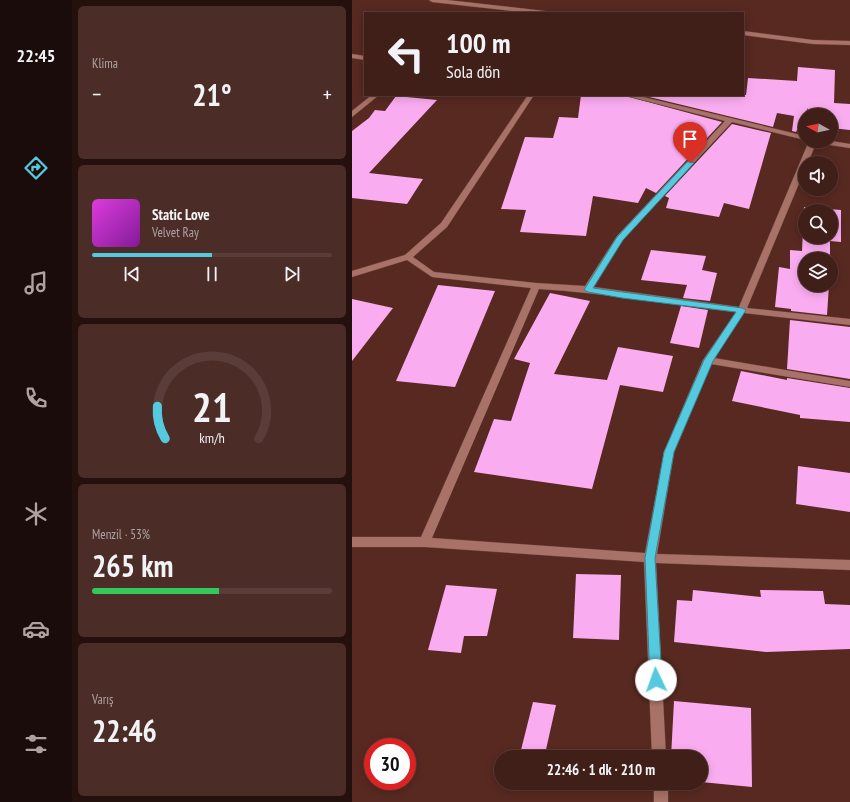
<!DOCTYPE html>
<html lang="tr">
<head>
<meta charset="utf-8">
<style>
  body { margin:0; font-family:"PT Sans Narrow",sans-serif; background:#4c2c26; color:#f1f3f6; height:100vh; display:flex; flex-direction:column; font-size:15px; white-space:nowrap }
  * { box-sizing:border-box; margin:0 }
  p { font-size:13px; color:#aea2a2 }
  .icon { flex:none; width:22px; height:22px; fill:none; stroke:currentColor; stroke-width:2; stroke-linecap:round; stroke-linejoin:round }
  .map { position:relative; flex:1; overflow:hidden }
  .drawer { display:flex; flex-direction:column; gap:6px; padding:6px; background:#24110e; width:280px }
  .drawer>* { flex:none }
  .banner { position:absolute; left:12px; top:12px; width:380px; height:84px; border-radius:0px; box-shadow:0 2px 10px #0003,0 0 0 1px #5a3d38; background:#411f19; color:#f1f3f6; overflow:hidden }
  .needle { width:26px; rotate:278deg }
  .controls { position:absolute; left:446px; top:108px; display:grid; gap:8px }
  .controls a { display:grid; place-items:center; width:40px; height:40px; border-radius:50%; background:#411f19; box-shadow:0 2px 10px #0003,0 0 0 1px #5a3d38; font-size:20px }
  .speed { position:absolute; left:12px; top:738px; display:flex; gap:8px; font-size:20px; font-weight:700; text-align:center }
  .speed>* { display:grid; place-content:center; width:52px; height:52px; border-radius:50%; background:#411f19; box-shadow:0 2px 10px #0003,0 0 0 1px #5a3d38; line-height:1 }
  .speed .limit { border:6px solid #d22; background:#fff; color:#111 }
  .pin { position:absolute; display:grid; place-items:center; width:34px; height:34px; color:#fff; margin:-41px -17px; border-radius:50% 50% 50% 0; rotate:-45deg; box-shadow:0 0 4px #0007 }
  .pin .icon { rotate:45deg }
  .me { position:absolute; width:44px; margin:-22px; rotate:357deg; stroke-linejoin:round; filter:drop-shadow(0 0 3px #0008) }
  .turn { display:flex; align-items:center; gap:14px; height:84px; padding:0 16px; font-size:18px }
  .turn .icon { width:52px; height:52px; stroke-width:2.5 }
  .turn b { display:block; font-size:28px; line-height:34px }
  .big { font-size:30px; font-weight:700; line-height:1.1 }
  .drawer .tile { flex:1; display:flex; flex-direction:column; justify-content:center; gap:6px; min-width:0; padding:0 14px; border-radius:6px; background:#4c2c26 }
  .drawer .dial { align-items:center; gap:0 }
  .dial svg { height:104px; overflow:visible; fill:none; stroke:#5a3d38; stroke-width:7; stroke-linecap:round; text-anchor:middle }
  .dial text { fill:#f1f3f6; stroke:none }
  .song { display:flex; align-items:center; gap:12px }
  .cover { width:48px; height:48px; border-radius:6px; background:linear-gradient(135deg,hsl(300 70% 55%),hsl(290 70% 35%)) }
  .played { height:4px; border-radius:2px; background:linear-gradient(90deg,#55cadf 50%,#5a3d38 50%) }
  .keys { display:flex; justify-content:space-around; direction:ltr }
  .heat { display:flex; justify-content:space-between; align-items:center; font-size:22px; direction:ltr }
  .charge { height:6px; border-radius:3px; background:linear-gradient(90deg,#34c759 53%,#5a3d38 0) }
  .trip { position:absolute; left:142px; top:750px; width:214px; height:40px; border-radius:20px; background:#411f19; box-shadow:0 2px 10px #0003,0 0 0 1px #5a3d38; font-weight:700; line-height:40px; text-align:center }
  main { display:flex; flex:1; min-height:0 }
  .tab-bar { display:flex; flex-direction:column; width:72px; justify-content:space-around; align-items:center; background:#1a0c0a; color:#aea2a2 }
  .tab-bar .icon { width:28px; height:28px }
  .tab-bar .current { color:#55cadf }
  .tab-bar b { font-size:18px; color:#f1f3f6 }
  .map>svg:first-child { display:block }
  .building { fill:#faacf0; fill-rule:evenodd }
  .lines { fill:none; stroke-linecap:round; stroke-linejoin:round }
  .minor-casing { stroke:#6a443d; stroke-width:1 }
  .minor { fill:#a87268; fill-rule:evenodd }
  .route { fill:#55cadf; stroke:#378391 }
</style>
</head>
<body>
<main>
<nav class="tab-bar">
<b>22:45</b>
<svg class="icon current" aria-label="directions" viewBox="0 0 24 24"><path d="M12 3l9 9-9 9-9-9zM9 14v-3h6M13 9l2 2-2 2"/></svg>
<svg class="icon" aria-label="music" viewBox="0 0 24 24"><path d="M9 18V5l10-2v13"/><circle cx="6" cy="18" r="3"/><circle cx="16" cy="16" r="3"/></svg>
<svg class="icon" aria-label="phone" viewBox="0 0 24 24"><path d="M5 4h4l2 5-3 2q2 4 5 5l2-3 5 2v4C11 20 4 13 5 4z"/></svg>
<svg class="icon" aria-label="climate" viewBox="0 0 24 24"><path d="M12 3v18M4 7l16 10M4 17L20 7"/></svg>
<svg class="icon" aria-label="car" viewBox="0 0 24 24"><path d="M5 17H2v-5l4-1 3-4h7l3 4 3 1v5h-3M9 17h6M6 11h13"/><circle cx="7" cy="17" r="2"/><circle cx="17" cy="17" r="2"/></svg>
<svg class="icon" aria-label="filters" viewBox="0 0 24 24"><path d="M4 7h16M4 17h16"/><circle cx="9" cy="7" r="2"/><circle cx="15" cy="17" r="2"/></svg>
</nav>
<section class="drawer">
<div class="tile"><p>Klima</p>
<div class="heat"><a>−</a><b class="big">21°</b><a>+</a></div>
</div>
<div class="tile">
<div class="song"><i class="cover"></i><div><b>Static Love</b><p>Velvet Ray</p></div></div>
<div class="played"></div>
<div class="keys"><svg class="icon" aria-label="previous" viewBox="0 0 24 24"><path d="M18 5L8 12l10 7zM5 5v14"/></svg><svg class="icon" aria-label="pause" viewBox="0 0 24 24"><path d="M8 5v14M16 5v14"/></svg><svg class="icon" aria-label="next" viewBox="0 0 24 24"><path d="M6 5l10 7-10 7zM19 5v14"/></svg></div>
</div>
<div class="tile dial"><svg viewBox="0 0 100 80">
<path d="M14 69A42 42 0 1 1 86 69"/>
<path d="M14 69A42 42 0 0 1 8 44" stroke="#55cadf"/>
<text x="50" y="56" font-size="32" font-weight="700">21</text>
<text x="50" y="72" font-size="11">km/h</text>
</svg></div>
<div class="tile"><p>Menzil · 53%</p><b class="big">265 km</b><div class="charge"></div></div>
<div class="tile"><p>Varış</p><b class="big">22:46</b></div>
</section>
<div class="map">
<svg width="498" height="802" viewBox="0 0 498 802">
  <rect width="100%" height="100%" fill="#572921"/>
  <g class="building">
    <path d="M 446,67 L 483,70 L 482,103 L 498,104 L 498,130 L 479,128 L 479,115 L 456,115 L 456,108 L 444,132 L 440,131 L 442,116 L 425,113 L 421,127 L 289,95 L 394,95 L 396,78 L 445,81 Z"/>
    <path d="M 229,95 L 270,95 L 370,122 L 304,193 L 294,188 L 286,203 L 241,196 L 234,236 L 168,232 L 174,210 L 149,209 L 173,137 L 201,138 L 207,117 L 226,118 Z"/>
    <path d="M 44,96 L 85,100 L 17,173 L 71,179 L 55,204 L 0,198 L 0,131 L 17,118 L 23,110 L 33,111 Z"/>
    <path d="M 380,124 L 419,133 L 397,209 L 372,203 L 367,217 L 314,208 L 317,198 L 313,196 Z"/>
    <path d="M 452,207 L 489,210 L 489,242 L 478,241 L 478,259 L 453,259 L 453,285 L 477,285 L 475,315 L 439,311 L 439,309 L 423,307 L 427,267 L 438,269 L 438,250 L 450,251 ZM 453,211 L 479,211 L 479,237 L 453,237 Z"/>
    <path d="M 299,250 L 354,256 L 350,270 L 365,273 L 358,301 L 331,298 L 335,285 L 289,280 Z"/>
    <path d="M 86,285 L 143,291 L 103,387 L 44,381 Z"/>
    <path d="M 198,293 L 238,301 L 202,374 L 255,380 L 266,347 L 321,356 L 311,392 L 268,385 L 240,489 L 122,472 L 142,419 L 159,421 L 178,363 L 162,359 Z"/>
    <path d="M 0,299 L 41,308 L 0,361 Z"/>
    <path d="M 329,306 L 356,310 L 347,348 L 318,343 Z"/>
    <path d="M 438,320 L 498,327 L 498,379 L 435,369 Z"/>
    <path d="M 389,371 L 435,380 L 435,378 L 498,388 L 498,422 L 448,418 L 448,415 L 380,401 Z"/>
    <path d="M 446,466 L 498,473 L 498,512 L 444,504 Z"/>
    <path d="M 224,574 L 269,575 L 267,640 L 221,638 Z"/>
    <path d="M 94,585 L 145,589 L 135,636 L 112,636 L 109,653 L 76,650 Z"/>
    <path d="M 341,590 L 409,597 L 408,590 L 471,591 L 473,604 L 498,605 L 498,649 L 414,652 L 322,642 L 325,600 L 340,601 Z"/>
    <path d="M 322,701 L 399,708 L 400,787 L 349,782 L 349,757 L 319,757 Z"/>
    <path d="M 181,702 L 204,705 L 193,754 L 169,750 Z"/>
  </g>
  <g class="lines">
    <defs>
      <g id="minor">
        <path d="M 77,0 L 95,0 L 193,11 L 196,13 L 178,13 L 80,2 Z"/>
        <path d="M 391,31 L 461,40 L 498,41 L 498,45 L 461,44 L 391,35 Z"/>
        <path d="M 0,54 L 13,56 L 13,60 L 0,58 Z"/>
        <path d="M 20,95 L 27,95 L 0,117 L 0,111 Z"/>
        <path d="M 176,95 L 182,95 L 95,227 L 61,257 L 82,272 L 184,283 L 233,286 L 265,236 L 373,121 L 271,95 L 283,95 L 453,136 L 453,140 L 380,122 L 271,239 L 242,287 L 387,307 L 457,141 L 479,141 L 498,144 L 498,148 L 464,143 L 456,163 L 453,163 L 453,169 L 395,308 L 498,319 L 498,325 L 392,313 L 362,358 L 498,381 L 498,387 L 359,364 L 322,452 L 305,554 L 498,560 L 498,570 L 304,563 L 314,757 L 300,757 L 292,562 L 73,547 L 0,547 L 0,537 L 69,537 L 179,288 L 80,277 L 55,260 L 0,277 L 0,271 L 53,255 L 89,223 ZM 187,289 C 253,293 318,304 384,312 L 351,360 L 312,452 L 293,553 L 80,538 Z"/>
        <rect x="302" y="783" width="14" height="19"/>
      </g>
    </defs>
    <use href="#minor" class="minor-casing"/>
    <use href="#minor" class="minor"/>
  </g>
  <path class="route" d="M 336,161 L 342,163 L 271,240 L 241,288 L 390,308 L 394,310 L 361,361 L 322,452 L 303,558 L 310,680 L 308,684 L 304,686 L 300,684 L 298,680 L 293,558 L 312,452 L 352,360 L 384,312 L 270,298 L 236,292 L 232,290 L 265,237 Z"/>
</svg>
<div class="controls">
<a><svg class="needle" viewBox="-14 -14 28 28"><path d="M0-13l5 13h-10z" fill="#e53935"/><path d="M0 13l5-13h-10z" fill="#aea2a2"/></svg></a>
<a><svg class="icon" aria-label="sound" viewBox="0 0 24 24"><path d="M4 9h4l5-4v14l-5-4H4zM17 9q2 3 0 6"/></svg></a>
<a><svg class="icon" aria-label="search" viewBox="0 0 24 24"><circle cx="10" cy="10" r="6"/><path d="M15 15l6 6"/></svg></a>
<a><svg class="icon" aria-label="layers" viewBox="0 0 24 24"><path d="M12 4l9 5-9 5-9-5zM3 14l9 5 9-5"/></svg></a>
</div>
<div class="speed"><div class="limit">30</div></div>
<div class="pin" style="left:338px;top:163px;background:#d93025"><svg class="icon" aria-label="arrive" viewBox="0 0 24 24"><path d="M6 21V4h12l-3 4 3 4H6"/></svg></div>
<svg class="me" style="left:304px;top:680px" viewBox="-20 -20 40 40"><circle r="19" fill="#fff"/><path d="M0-13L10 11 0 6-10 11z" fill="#55cadf"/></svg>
<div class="trip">22:46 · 1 dk · 210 m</div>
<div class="banner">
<div class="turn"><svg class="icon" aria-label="left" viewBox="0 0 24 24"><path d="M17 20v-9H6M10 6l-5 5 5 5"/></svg><div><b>100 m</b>Sola dön</div></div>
</div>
</div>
</main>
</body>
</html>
